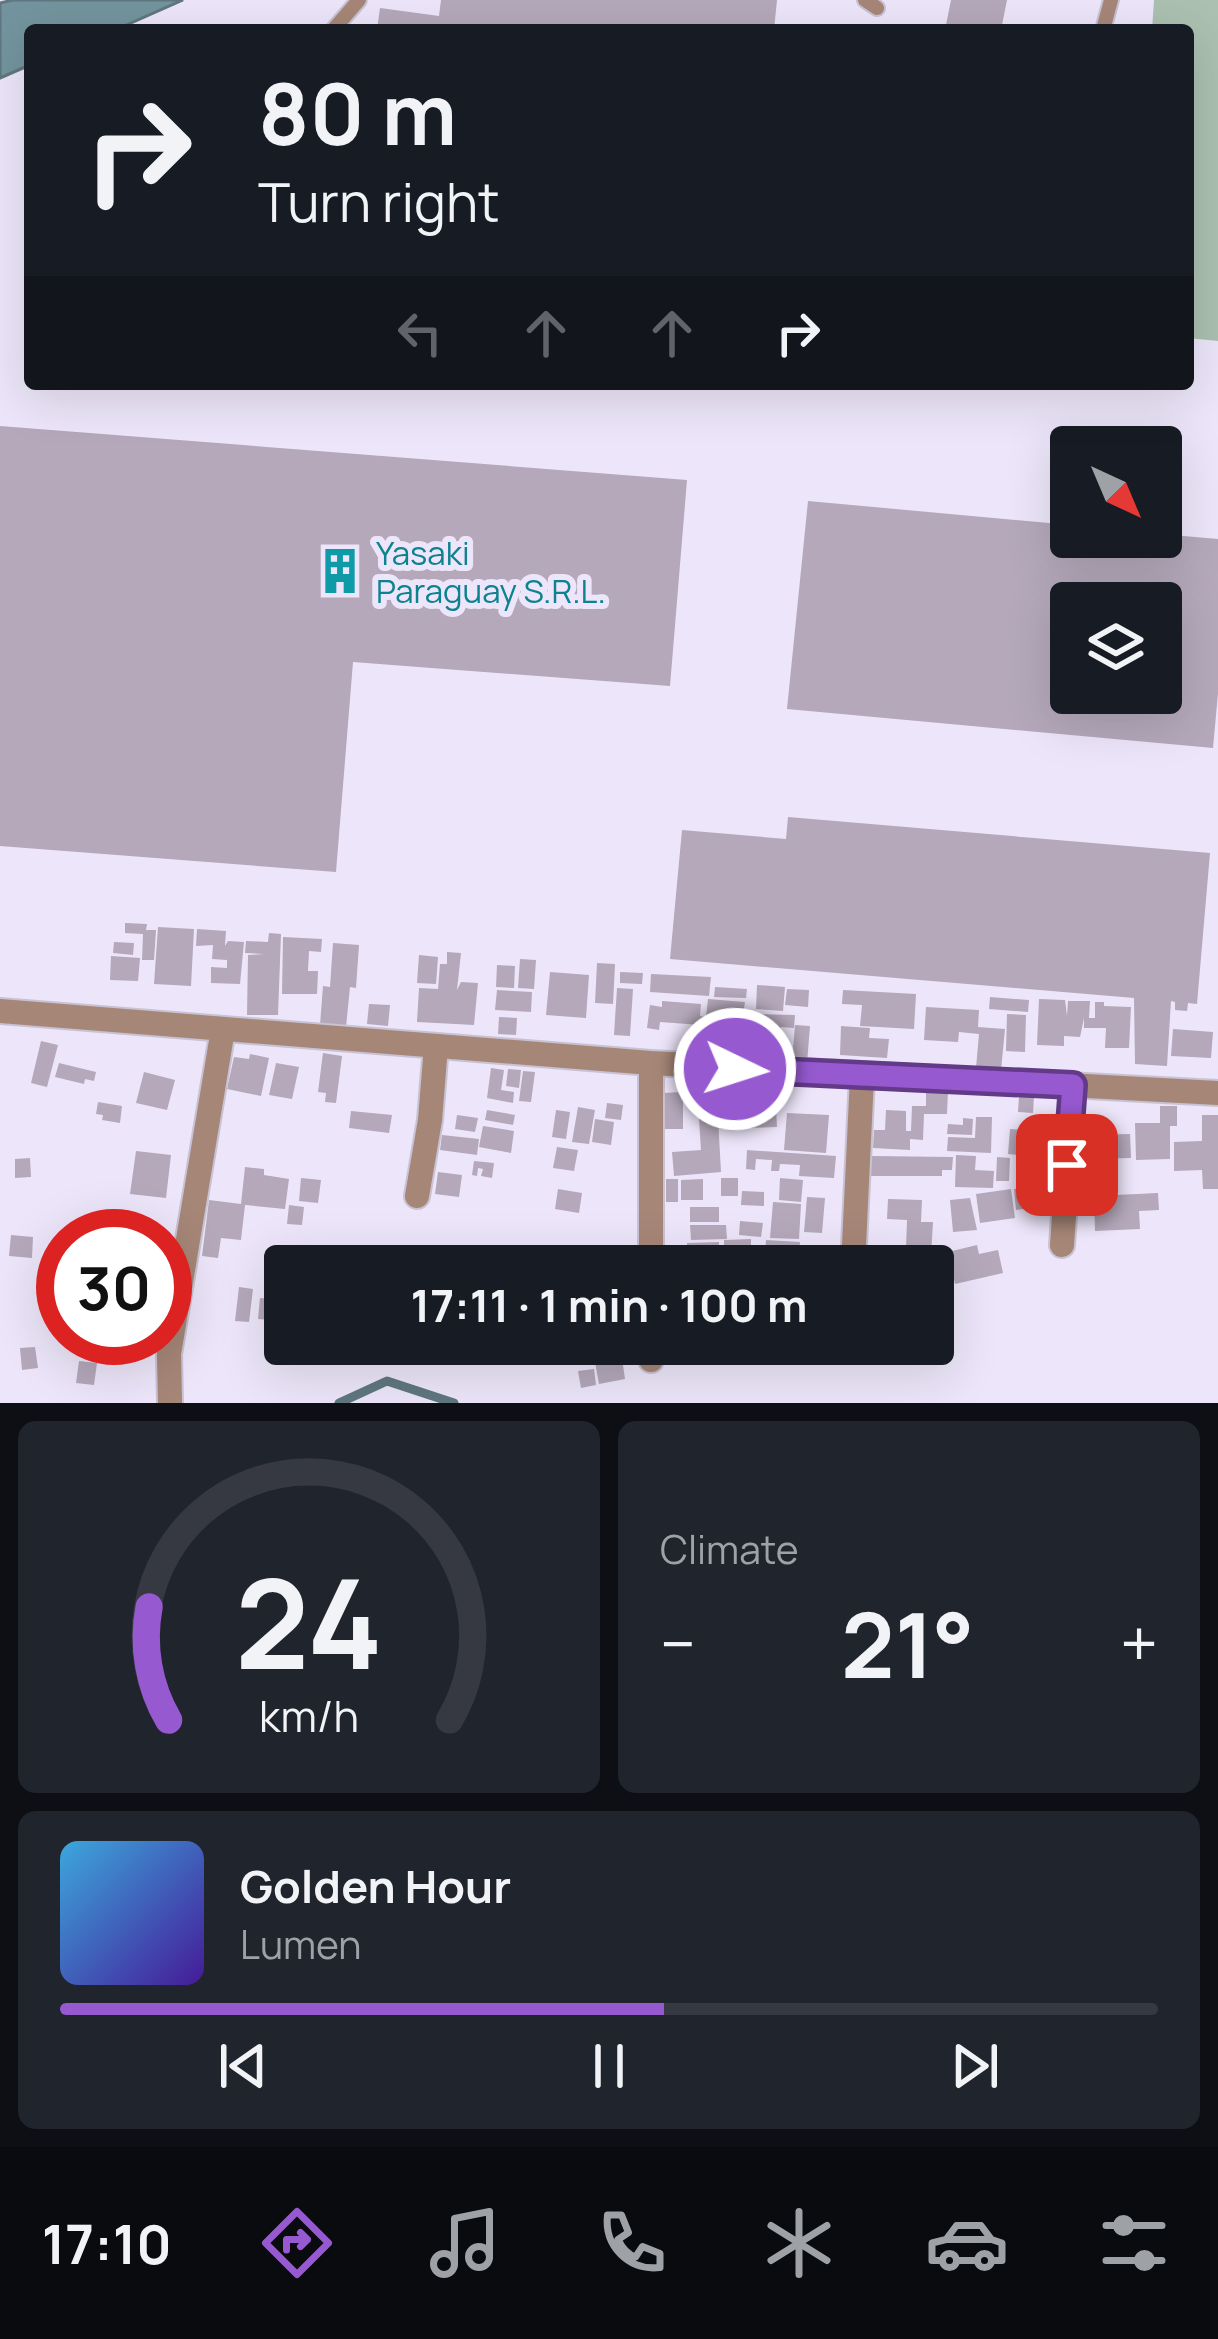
<!DOCTYPE html>
<html lang="en">
<head>
<meta charset="utf-8">
<style>
  body { margin:0; font-family:Manrope,sans-serif; background:#20242c; color:#f1f3f6; height:100vh; display:flex; flex-direction:column; font-size:45px; white-space:nowrap }
  * { box-sizing:border-box; margin:0 }
  p { font-size:39px; color:#9ea1a6 }
  .icon { flex:none; width:66px; height:66px; fill:none; stroke:currentColor; stroke-width:2; stroke-linecap:round; stroke-linejoin:round }
  .map { position:relative; height:1403px; overflow:hidden }
  .side { display:flex; flex-direction:column; gap:18px; padding:18px; background:#0d0f14; flex:1 }
  .side>* { flex:none }
  .top-card { position:absolute; left:24px; top:24px; width:1170px; height:366px; border-radius:12px; box-shadow:0 12px 48px #0002; background:#171b24; color:#f1f3f6; overflow:hidden }
  .needle { width:78px; rotate:136deg }
  .buttons { position:absolute; left:1050px; top:426px; display:grid; gap:24px }
  .buttons a { display:grid; place-items:center; width:132px; height:132px; border-radius:12px; background:#171b24; box-shadow:0 12px 48px #0002; font-size:60px }
  .speed { position:absolute; left:36px; top:1209px; display:flex; gap:24px; font-size:60px; font-weight:700; text-align:center }
  .speed>* { display:grid; place-content:center; width:156px; height:156px; border-radius:50%; background:#171b24; box-shadow:0 12px 48px #0002; line-height:1 }
  .speed .limit { border:18px solid #d22; background:#fff; color:#111 }
  .pin { position:absolute; display:grid; place-items:center; width:102px; height:102px; color:#fff; margin:-51px; border-radius:24px; box-shadow:0 6px 18px #0006 }
  .me { position:absolute; width:132px; margin:-66px; rotate:94deg; stroke-linejoin:round; filter:drop-shadow(0 0 9px #0008) }
  .turn { display:flex; align-items:center; gap:42px; height:252px; padding:0 36px; font-size:54px }
  .turn .icon { width:156px; height:156px; stroke-width:2.5 }
  .turn b { display:block; font-size:84px; line-height:102px }
  .lanes { display:flex; align-items:center; height:114px; padding:0 36px; background:#0003; justify-content:center; gap:60px; direction:ltr }
  .lanes .off { opacity:.35 }
  .big { font-size:90px; font-weight:700; line-height:1.1 }
  .side .tile { flex:1; display:flex; flex-direction:column; justify-content:center; gap:18px; min-width:0; padding:0 42px; border-radius:18px; background:#20242c }
  .side .dial { align-items:center; gap:0 }
  .dial svg { height:312px; overflow:visible; fill:none; stroke:#363941; stroke-width:7; stroke-linecap:round; text-anchor:middle }
  .dial text { fill:#f1f3f6; stroke:none }
  .song { display:flex; align-items:center; gap:36px }
  .cover { width:144px; height:144px; border-radius:18px; background:linear-gradient(135deg,hsl(200 70% 55%),hsl(260 70% 35%)) }
  .played { height:12px; border-radius:6px; background:linear-gradient(90deg,#9659d0 55%,#363941 55%) }
  .keys { display:flex; justify-content:space-around; direction:ltr }
  .heat { display:flex; justify-content:space-between; align-items:center; font-size:66px; direction:ltr }
  .side .tiles { flex:1; display:grid; gap:18px; grid-template-columns:1fr 1fr }
  .tile:last-child { grid-column:span 2 }
  .trip { position:absolute; left:264px; top:1245px; width:690px; height:120px; border-radius:12px; background:#171b24; box-shadow:0 12px 48px #0002; font-weight:700; line-height:120px; text-align:center }
  .menu { display:flex; height:192px; justify-content:space-around; align-items:center; background:#090b0e; color:#9ea1a6 }
  .menu .icon { width:84px; height:84px }
  .menu .on { color:#9659d0 }
  .menu b { font-size:54px; color:#f1f3f6 }
  .map>svg:first-child { display:block }
  .green { fill:#abc0b1 }
  .water { fill:#73949e; stroke:#607780; stroke-width:3 }
  .lines { fill:none; stroke-linecap:round; stroke-linejoin:round }
  .stream { stroke:#607780; stroke-width:9 }
  .building { fill:#b4a8ba; fill-rule:evenodd }
  .service-casing { stroke:#c8c2d4; stroke-width:18 }
  .minor-casing { stroke:#c8c2d4; stroke-width:28 }
  .service { stroke:#a68677; stroke-width:14 }
  .minor { stroke:#a68677; stroke-width:24 }
  .route-casing { stroke:#623a87; stroke-width:30 }
  .route { stroke:#9659d0; stroke-width:21 }
  .labels { text-anchor:middle; dominant-baseline:central; stroke-width:12; stroke-linejoin:round; paint-order:stroke }
  .culture-label { font-size:33px; fill:#0d838f; stroke:#ede6fa; text-anchor:start }
</style>
</head>
<body>
<div class="map">
<svg width="1218" height="1403" viewBox="0 0 1218 1403">
  <rect width="100%" height="100%" fill="#ede6fa"/>
  <path class="green" d="M 1154,0 L 1218,0 L 1218,341 L 1188,338 L 1188,30 L 1152,30 Z"/>
  <path class="water" d="M 13,0 L 183,0 L 115,30 L 30,30 L 30,65 L 0,78 L 0,3 Z"/>
  <g class="lines">
    <path class="stream" d="M 339,1403 L 387,1381 L 454,1403"/>
  </g>
  <g class="building">
    <path d="M 441,0 L 777,0 L 774,30 L 377,30 L 380,8 L 439,16 Z"/>
    <path d="M 951,0 L 1007,0 L 1001,30 L 945,30 Z"/>
    <path d="M 0,426 L 687,480 L 670,686 L 353,662 L 336,872 L 0,846 Z"/>
    <path d="M 808,501 L 1071,525 L 1071,537 L 1161,537 L 1161,534 L 1218,539 L 1218,693 L 1213,748 L 787,709 ZM 1071,603 L 1161,603 L 1161,693 L 1071,693 Z"/>
    <path d="M 788,817 L 1210,853 L 1197,1004 L 1188,1003 L 1187,1011 L 1175,1010 L 1175,1002 L 1171,1001 L 1167,1066 L 1135,1064 L 1134,998 L 670,959 L 682,830 L 786,839 Z"/>
    <path d="M 125,923 L 147,924 L 146,930 L 156,930 L 154,960 L 142,960 L 143,934 L 125,933 Z"/>
    <path d="M 158,927 L 194,929 L 191,986 L 154,984 Z"/>
    <path d="M 197,929 L 226,931 L 225,946 L 228,941 L 244,942 L 240,984 L 211,983 L 211,967 L 227,968 L 227,960 L 212,959 L 213,945 L 196,946 Z"/>
    <path d="M 269,933 L 281,934 L 278,1015 L 247,1015 L 248,955 L 264,954 L 245,953 L 246,941 L 268,942 Z"/>
    <path d="M 283,937 L 322,939 L 321,952 L 309,951 L 308,971 L 318,971 L 317,994 L 282,994 Z"/>
    <path d="M 114,942 L 134,943 L 133,955 L 113,953 Z"/>
    <path d="M 333,943 L 359,945 L 356,988 L 350,987 L 346,1027 L 320,1025 L 323,986 L 330,987 Z"/>
    <path d="M 447,952 L 461,953 L 457,990 L 461,982 L 478,983 L 474,1025 L 417,1022 L 419,988 L 438,989 L 440,964 L 447,964 Z"/>
    <path d="M 419,955 L 438,957 L 436,984 L 417,983 Z"/>
    <path d="M 111,956 L 140,958 L 138,981 L 110,980 Z"/>
    <path d="M 520,959 L 536,960 L 534,989 L 518,988 Z"/>
    <path d="M 597,963 L 615,964 L 613,1004 L 595,1003 Z"/>
    <path d="M 497,965 L 515,966 L 514,988 L 496,987 Z"/>
    <path d="M 550,972 L 589,975 L 586,1018 L 546,1015 Z"/>
    <path d="M 620,972 L 643,973 L 642,984 L 620,983 Z"/>
    <path d="M 651,974 L 711,977 L 709,996 L 650,992 Z"/>
    <path d="M 757,985 L 785,987 L 783,1011 L 756,1009 Z"/>
    <path d="M 715,987 L 747,989 L 746,998 L 714,997 Z"/>
    <path d="M 617,988 L 633,989 L 630,1036 L 614,1035 Z"/>
    <path d="M 787,989 L 809,990 L 808,1007 L 785,1005 Z"/>
    <path d="M 497,990 L 532,992 L 531,1012 L 495,1010 Z"/>
    <path d="M 843,990 L 916,994 L 914,1029 L 860,1026 L 862,1005 L 842,1004 Z"/>
    <path d="M 990,997 L 1029,1000 L 1028,1012 L 989,1009 Z"/>
    <path d="M 708,999 L 745,1002 L 737,1053 L 698,1051 L 701,1025 L 660,1022 L 659,1030 L 647,1028 L 650,1005 L 662,1007 L 662,1001 L 701,1004 L 700,1016 L 706,1017 Z"/>
    <path d="M 1039,999 L 1065,1000 L 1067,1016 L 1068,1001 L 1090,1001 L 1089,1018 L 1095,1018 L 1095,1002 L 1104,1002 L 1104,1006 L 1131,1007 L 1129,1048 L 1105,1048 L 1106,1028 L 1084,1028 L 1084,1018 L 1080,1037 L 1064,1036 L 1064,1046 L 1037,1045 Z"/>
    <path d="M 369,1004 L 390,1005 L 388,1026 L 367,1024 Z"/>
    <path d="M 926,1007 L 979,1010 L 978,1027 L 1005,1029 L 1001,1070 L 976,1068 L 979,1034 L 959,1032 L 958,1042 L 924,1040 Z"/>
    <path d="M 754,1014 L 795,1015 L 794,1028 L 781,1027 L 780,1036 L 753,1034 Z"/>
    <path d="M 1007,1014 L 1026,1015 L 1025,1052 L 1006,1051 Z"/>
    <path d="M 499,1017 L 517,1018 L 516,1035 L 498,1034 Z"/>
    <path d="M 795,1025 L 810,1026 L 807,1063 L 792,1062 Z"/>
    <path d="M 841,1026 L 870,1028 L 869,1038 L 889,1039 L 887,1058 L 840,1055 Z"/>
    <path d="M 1173,1029 L 1213,1032 L 1211,1058 L 1171,1056 Z"/>
    <path d="M 752,1036 L 783,1038 L 781,1062 L 750,1060 Z"/>
    <path d="M 41,1041 L 58,1045 L 47,1087 L 31,1083 Z"/>
    <path d="M 323,1053 L 342,1056 L 336,1103 L 325,1102 L 326,1093 L 318,1092 Z"/>
    <path d="M 250,1054 L 269,1058 L 261,1096 L 227,1089 L 234,1057 L 249,1059 Z"/>
    <path d="M 59,1063 L 96,1072 L 94,1081 L 85,1079 L 84,1084 L 55,1077 Z"/>
    <path d="M 276,1063 L 299,1067 L 292,1099 L 269,1095 Z"/>
    <path d="M 491,1068 L 504,1070 L 501,1090 L 514,1092 L 513,1103 L 487,1098 Z"/>
    <path d="M 508,1069 L 521,1070 L 519,1088 L 506,1086 Z"/>
    <path d="M 523,1071 L 535,1072 L 531,1102 L 519,1101 Z"/>
    <path d="M 144,1072 L 175,1080 L 167,1110 L 136,1103 Z"/>
    <path d="M 700,1086 L 720,1087 L 719,1113 L 699,1113 Z"/>
    <path d="M 926,1091 L 948,1091 L 947,1114 L 924,1114 L 923,1140 L 910,1139 L 910,1150 L 873,1148 L 874,1130 L 885,1130 L 886,1110 L 906,1111 L 906,1131 L 911,1131 L 912,1106 L 926,1106 Z"/>
    <path d="M 683,1092 L 683,1129 L 663,1129 L 663,1093 Z"/>
    <path d="M 1019,1096 L 1034,1096 L 1033,1113 L 1018,1112 Z"/>
    <path d="M 98,1102 L 122,1106 L 120,1123 L 102,1120 L 103,1115 L 96,1114 Z"/>
    <path d="M 607,1103 L 623,1105 L 621,1120 L 605,1118 Z"/>
    <path d="M 1160,1106 L 1177,1106 L 1177,1126 L 1170,1126 L 1170,1159 L 1136,1160 L 1135,1123 L 1160,1123 Z"/>
    <path d="M 578,1107 L 595,1110 L 589,1144 L 572,1142 Z"/>
    <path d="M 745,1108 L 776,1108 L 777,1127 L 745,1128 Z"/>
    <path d="M 487,1110 L 515,1115 L 513,1125 L 485,1120 Z"/>
    <path d="M 556,1110 L 570,1112 L 566,1139 L 552,1137 Z"/>
    <path d="M 351,1111 L 392,1115 L 389,1133 L 349,1128 Z"/>
    <path d="M 787,1113 L 829,1115 L 826,1153 L 784,1150 Z"/>
    <path d="M 457,1115 L 478,1118 L 475,1132 L 455,1129 Z"/>
    <path d="M 1202,1115 L 1218,1115 L 1218,1189 L 1203,1189 L 1202,1170 L 1174,1171 L 1174,1142 L 1202,1141 Z"/>
    <path d="M 976,1117 L 992,1117 L 991,1153 L 947,1151 L 948,1137 L 975,1138 Z"/>
    <path d="M 718,1118 L 721,1172 L 674,1176 L 672,1152 L 701,1150 L 699,1119 Z"/>
    <path d="M 963,1118 L 973,1119 L 972,1135 L 947,1134 L 948,1124 L 963,1125 Z"/>
    <path d="M 595,1119 L 614,1122 L 611,1145 L 592,1142 Z"/>
    <path d="M 483,1126 L 514,1131 L 511,1153 L 479,1147 Z"/>
    <path d="M 1010,1129 L 1031,1130 L 1029,1156 L 1008,1154 Z"/>
    <path d="M 1130,1134 L 1131,1158 L 1083,1159 L 1083,1135 Z"/>
    <path d="M 442,1135 L 479,1139 L 477,1155 L 440,1150 Z"/>
    <path d="M 557,1147 L 578,1150 L 574,1171 L 553,1168 Z"/>
    <path d="M 747,1150 L 836,1156 L 834,1178 L 799,1176 L 800,1165 L 780,1164 L 779,1171 L 771,1171 L 772,1160 L 756,1159 L 755,1170 L 746,1169 Z"/>
    <path d="M 136,1151 L 171,1155 L 166,1198 L 130,1194 Z"/>
    <path d="M 956,1155 L 976,1156 L 975,1170 L 994,1171 L 993,1188 L 955,1187 Z"/>
    <path d="M 871,1156 L 953,1157 L 952,1170 L 942,1170 L 942,1176 L 871,1176 Z"/>
    <path d="M 997,1157 L 1010,1158 L 1009,1181 L 996,1181 Z"/>
    <path d="M 30,1158 L 31,1177 L 15,1178 L 15,1159 Z"/>
    <path d="M 474,1161 L 494,1163 L 492,1178 L 481,1176 L 483,1169 L 478,1168 L 477,1176 L 472,1175 Z"/>
    <path d="M 1108,1166 L 1108,1189 L 1090,1189 L 1089,1167 Z"/>
    <path d="M 245,1167 L 264,1169 L 264,1175 L 289,1179 L 285,1209 L 245,1205 L 241,1240 L 221,1238 L 218,1258 L 202,1256 L 209,1200 L 241,1204 Z"/>
    <path d="M 438,1172 L 462,1175 L 459,1197 L 435,1194 Z"/>
    <path d="M 301,1178 L 321,1180 L 318,1203 L 299,1201 Z"/>
    <rect x="721" y="1178" width="17" height="18"/>
    <path d="M 780,1178 L 803,1180 L 801,1202 L 779,1200 Z"/>
    <rect x="666" y="1179" width="12" height="23"/>
    <path d="M 703,1179 L 703,1200 L 681,1200 L 681,1180 Z"/>
    <path d="M 1035,1187 L 1037,1207 L 1016,1210 L 1014,1189 Z"/>
    <path d="M 558,1189 L 582,1193 L 579,1213 L 555,1209 Z"/>
    <path d="M 1011,1189 L 1015,1218 L 980,1223 L 976,1194 Z"/>
    <path d="M 742,1191 L 764,1192 L 764,1206 L 741,1205 Z"/>
    <path d="M 1158,1193 L 1159,1210 L 1139,1211 L 1140,1229 L 1095,1231 L 1094,1196 Z"/>
    <path d="M 807,1197 L 825,1198 L 822,1233 L 804,1232 Z"/>
    <path d="M 970,1198 L 977,1230 L 953,1232 L 950,1200 Z"/>
    <path d="M 888,1199 L 922,1200 L 921,1222 L 933,1222 L 931,1255 L 906,1249 L 907,1220 L 887,1219 Z"/>
    <path d="M 773,1202 L 801,1204 L 799,1239 L 770,1238 Z"/>
    <path d="M 289,1205 L 304,1207 L 302,1225 L 287,1224 Z"/>
    <rect x="690" y="1207" width="29" height="15"/>
    <path d="M 740,1221 L 763,1223 L 761,1237 L 739,1235 Z"/>
    <path d="M 690,1225 L 726,1225 L 727,1239 L 691,1240 Z"/>
    <path d="M 11,1235 L 33,1237 L 32,1258 L 9,1256 Z"/>
    <path d="M 751,1239 L 751,1262 L 724,1263 L 724,1240 Z"/>
    <path d="M 766,1240 L 800,1242 L 799,1256 L 765,1254 Z"/>
    <path d="M 719,1242 L 719,1264 L 687,1264 L 687,1243 Z"/>
    <path d="M 977,1245 L 979,1254 L 998,1250 L 1003,1273 L 955,1284 L 948,1252 Z"/>
    <path d="M 586,1246 L 586,1259 L 594,1259 L 594,1266 L 565,1266 L 565,1247 Z"/>
    <path d="M 239,1287 L 253,1289 L 249,1322 L 235,1321 Z"/>
    <path d="M 260,1298 L 273,1299 L 270,1320 L 258,1319 Z"/>
    <path d="M 672,1344 L 707,1344 L 710,1354 L 677,1362 Z"/>
    <path d="M 35,1347 L 38,1368 L 22,1370 L 20,1348 Z"/>
    <path d="M 622,1358 L 625,1379 L 599,1384 L 595,1362 Z"/>
    <path d="M 79,1361 L 97,1363 L 94,1385 L 76,1383 Z"/>
    <path d="M 594,1369 L 596,1385 L 581,1388 L 578,1371 Z"/>
  </g>
  <g class="lines">
    <defs>
      <g id="service">
        <path d="M 865,0 L 877,8"/>
        <path d="M 333,30 L 359,0"/>
        <path d="M 1103,30 L 1111,0"/>
      </g>
      <g id="minor">
        <path d="M 0,1011 L 651,1063 L 1218,1093"/>
        <path d="M 651,1063 L 651,1266"/>
        <path d="M 417,1196 L 430,1120 L 436,1046"/>
        <path d="M 1062,1245 L 1073,1085"/>
        <path d="M 853,1266 L 862,1077"/>
        <path d="M 651,1344 L 651,1360"/>
        <path d="M 170,1403 L 169,1354 L 223,1029"/>
      </g>
    </defs>
    <use href="#service" class="service-casing"/>
    <use href="#minor" class="minor-casing"/>
    <use href="#service" class="service"/>
    <use href="#minor" class="minor"/>
  </g>
  <g class="lines">
    <defs>
      <path id="route" d="M 735,1069 L 1073,1085 L 1067,1165"/>
    </defs>
    <use href="#route" class="route-casing"/>
    <use href="#route" class="route"/>
  </g>
  <defs>
    <symbol id="building-bare" viewBox="-9 -9 18 18"><path d="M-4-6H4V6H1V3H-1V6H-4ZM-2.5-4.3h1.7v1.8h-1.7ZM.8-4.3h1.7v1.8H.8ZM-2.5-1h1.7V.8h-1.7ZM.8-1h1.7V.8H.8Z" fill="#0f9aa8" stroke="#ede6fa" stroke-width="2.5" paint-order="stroke"/></symbol>
  </defs>
  <g fill-rule="evenodd">
    <use href="#building-bare" x="307" y="538" width="66" height="66"/>
  </g>
  <g class="labels">
    <g class="culture-label">
      <text x="376" y="552">Yasaki<tspan x="376" dy="38">Paraguay S.R.L.</tspan></text>
    </g>
  </g>
</svg>
<div class="buttons">
<a><svg class="needle" viewBox="-14 -14 28 28"><path d="M0-13l5 13h-10z" fill="#e53935"/><path d="M0 13l5-13h-10z" fill="#9ea1a6"/></svg></a>
<a><svg class="icon" aria-label="layers" viewBox="0 0 24 24"><path d="M12 4l9 5-9 5-9-5zM3 14l9 5 9-5"/></svg></a>
</div>
<div class="speed"><div class="limit">30</div></div>
<div class="pin" style="left:1067px;top:1165px;background:#d93025"><svg class="icon" aria-label="arrive" viewBox="0 0 24 24"><path d="M6 21V4h12l-3 4 3 4H6"/></svg></div>
<svg class="me" style="left:735px;top:1069px" viewBox="-20 -20 40 40"><circle r="17" fill="#9659d0" stroke="#fff" stroke-width="3"/><path d="M0-11L8 9 0 5-8 9z" fill="#fff"/></svg>
<div class="trip">17:11 · 1 min · 100 m</div>
<div class="top-card">
<div class="turn"><svg class="icon" aria-label="right" viewBox="0 0 24 24"><path d="M7 20v-9h11M14 6l5 5-5 5"/></svg><div><b>80 m</b>Turn right</div></div>
<div class="lanes"><svg class="icon off" aria-label="left" viewBox="0 0 24 24"><path d="M17 20v-9H6M10 6l-5 5 5 5"/></svg><svg class="icon off" aria-label="ahead" viewBox="0 0 24 24"><path d="M12 20V5M6 11l6-6 6 6"/></svg><svg class="icon off" aria-label="ahead" viewBox="0 0 24 24"><path d="M12 20V5M6 11l6-6 6 6"/></svg><svg class="icon" aria-label="right" viewBox="0 0 24 24"><path d="M7 20v-9h11M14 6l5 5-5 5"/></svg></div>
</div>
</div>
<section class="side">
<div class="tiles">
<div class="tile dial"><svg viewBox="0 0 100 80">
<path d="M14 69A42 42 0 1 1 86 69"/>
<path d="M14 69A42 42 0 0 1 9 40" stroke="#9659d0"/>
<text x="50" y="56" font-size="32" font-weight="700">24</text>
<text x="50" y="72" font-size="11">km/h</text>
</svg></div>
<div class="tile"><p>Climate</p>
<div class="heat"><a>−</a><b class="big">21°</b><a>+</a></div>
</div>
<div class="tile">
<div class="song"><i class="cover"></i><div><b>Golden Hour</b><p>Lumen</p></div></div>
<div class="played"></div>
<div class="keys"><svg class="icon" aria-label="previous" viewBox="0 0 24 24"><path d="M18 5L8 12l10 7zM5 5v14"/></svg><svg class="icon" aria-label="pause" viewBox="0 0 24 24"><path d="M8 5v14M16 5v14"/></svg><svg class="icon" aria-label="next" viewBox="0 0 24 24"><path d="M6 5l10 7-10 7zM19 5v14"/></svg></div>
</div>
</div>
</section>
<nav class="menu">
<b>17:10</b>
<svg class="icon on" aria-label="directions" viewBox="0 0 24 24"><path d="M12 3l9 9-9 9-9-9zM9 14v-3h6M13 9l2 2-2 2"/></svg>
<svg class="icon" aria-label="music" viewBox="0 0 24 24"><path d="M9 18V5l10-2v13"/><circle cx="6" cy="18" r="3"/><circle cx="16" cy="16" r="3"/></svg>
<svg class="icon" aria-label="phone" viewBox="0 0 24 24"><path d="M5 4h4l2 5-3 2q2 4 5 5l2-3 5 2v4C11 20 4 13 5 4z"/></svg>
<svg class="icon" aria-label="climate" viewBox="0 0 24 24"><path d="M12 3v18M4 7l16 10M4 17L20 7"/></svg>
<svg class="icon" aria-label="car" viewBox="0 0 24 24"><path d="M5 17H2v-5l4-1 3-4h7l3 4 3 1v5h-3M9 17h6M6 11h13"/><circle cx="7" cy="17" r="2"/><circle cx="17" cy="17" r="2"/></svg>
<svg class="icon" aria-label="filters" viewBox="0 0 24 24"><path d="M4 7h16M4 17h16"/><circle cx="9" cy="7" r="2"/><circle cx="15" cy="17" r="2"/></svg>
</nav>
</body>
</html>
